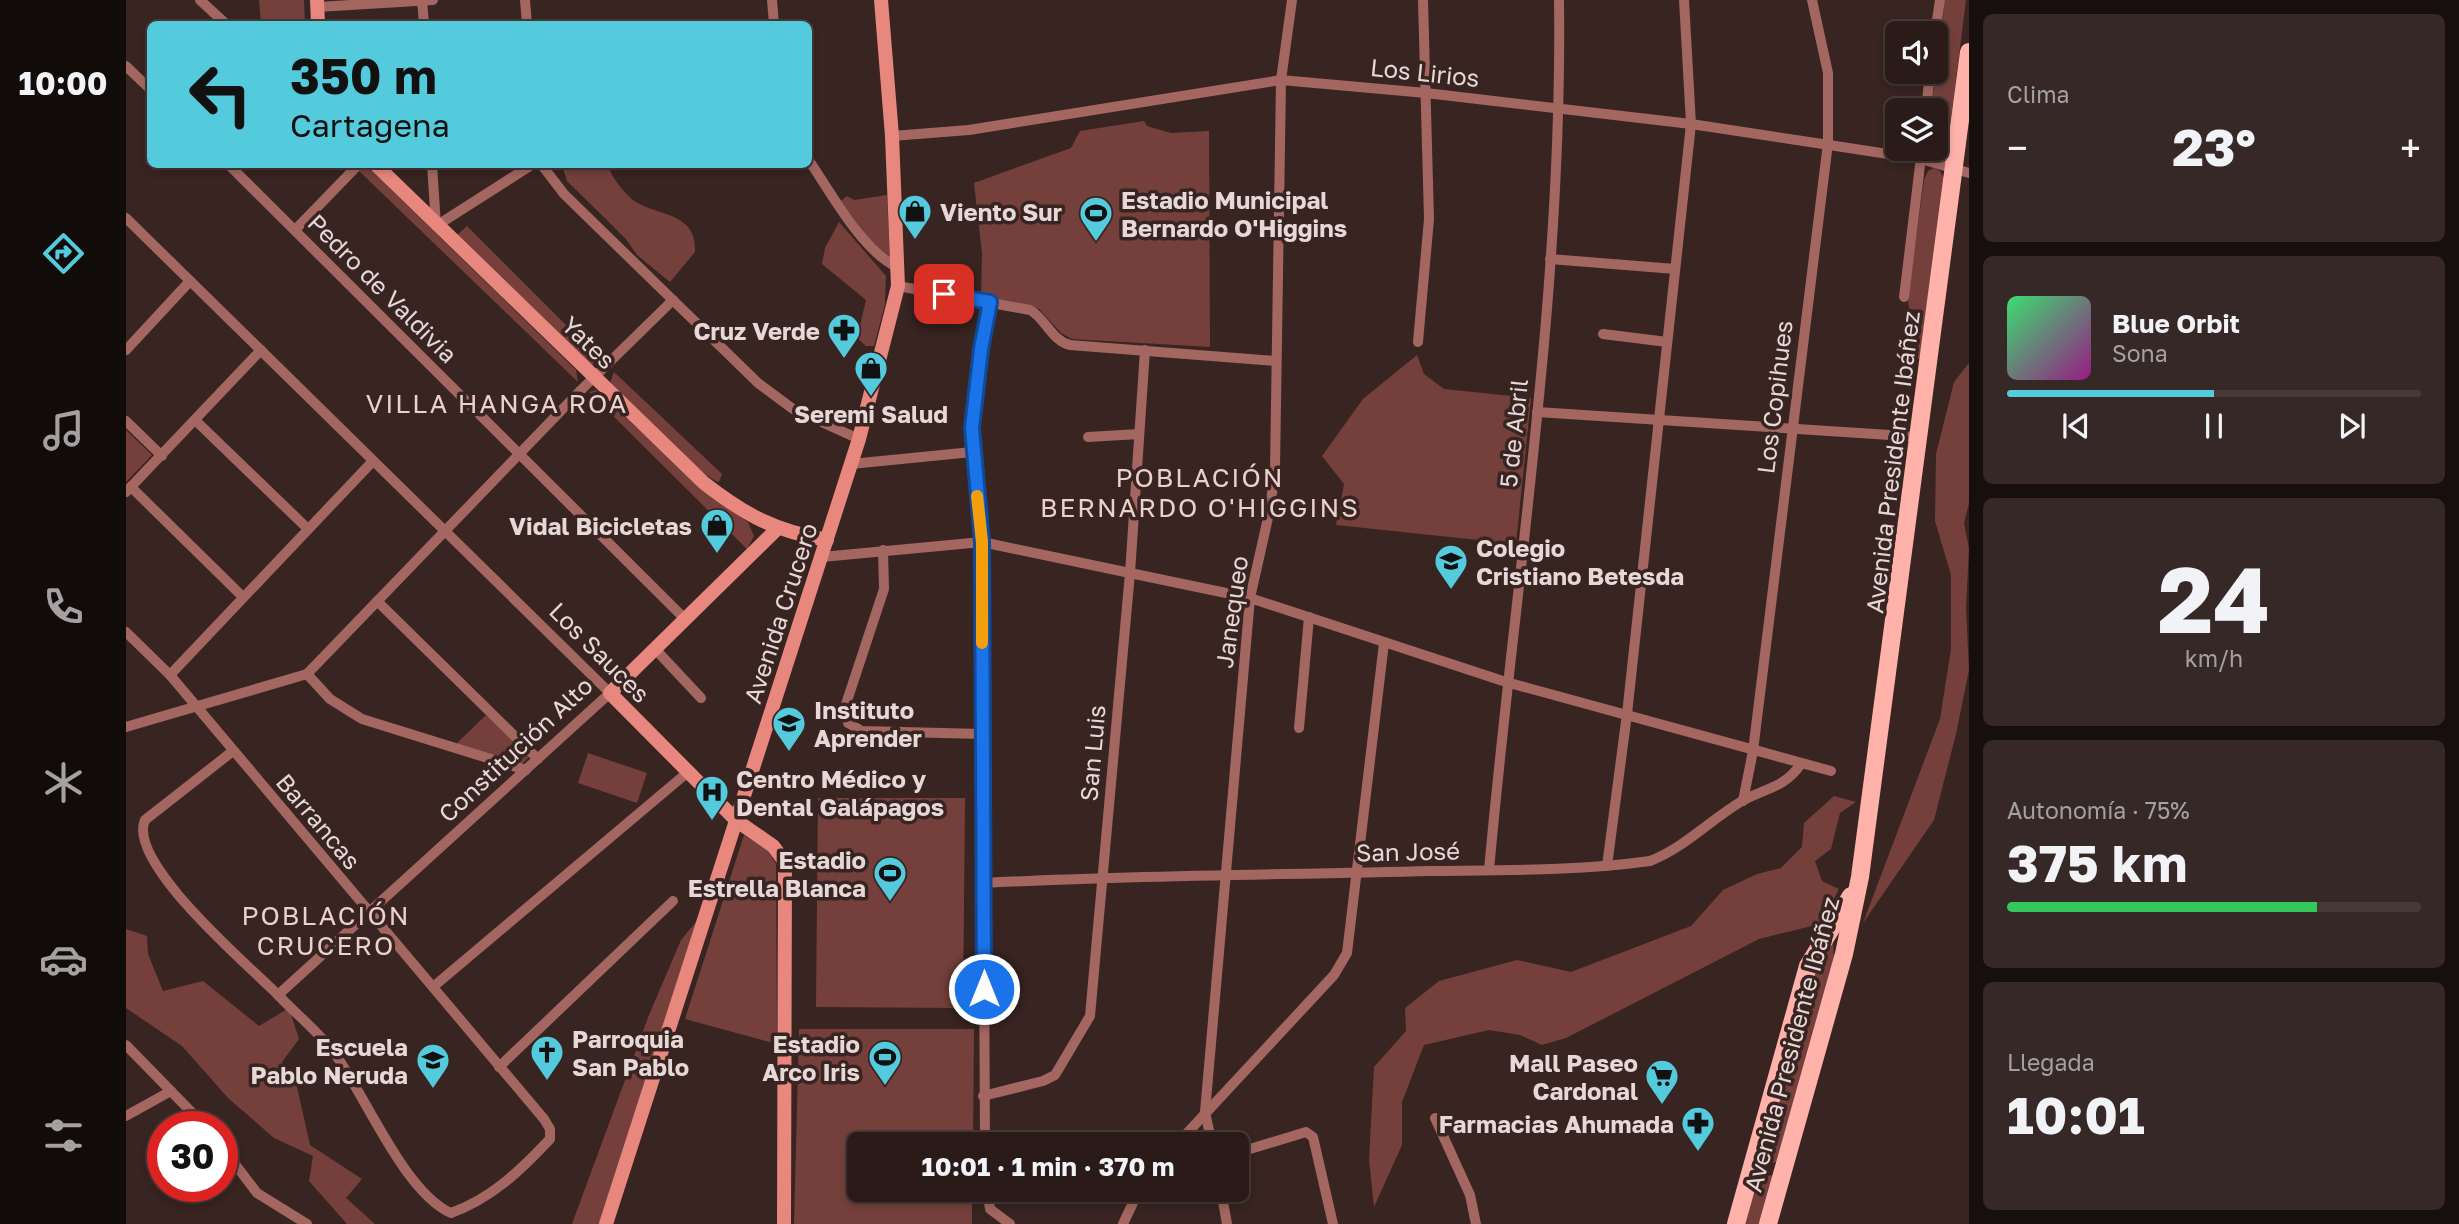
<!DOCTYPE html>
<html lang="es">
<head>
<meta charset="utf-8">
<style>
  body { margin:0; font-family:"Golos Text",sans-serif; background:#362826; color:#f1f3f6; height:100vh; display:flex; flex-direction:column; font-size:26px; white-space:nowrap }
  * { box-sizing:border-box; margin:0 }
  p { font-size:23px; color:#a5a1a2 }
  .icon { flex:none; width:38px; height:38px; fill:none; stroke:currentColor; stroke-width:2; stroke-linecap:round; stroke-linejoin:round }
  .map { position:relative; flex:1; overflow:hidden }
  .details { display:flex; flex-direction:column; gap:14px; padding:14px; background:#170f0e; width:490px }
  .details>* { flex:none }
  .guide { position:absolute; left:21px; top:21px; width:665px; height:147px; border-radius:10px; box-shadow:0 4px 10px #0003,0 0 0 2px #463938; background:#54cadd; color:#111; overflow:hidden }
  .buttons { position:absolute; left:1759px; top:21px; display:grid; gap:14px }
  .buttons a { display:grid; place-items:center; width:63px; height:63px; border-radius:10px; background:#2a1b19; box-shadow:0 4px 10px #0003,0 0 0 2px #463938; font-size:35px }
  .speed { position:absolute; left:21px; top:1111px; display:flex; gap:14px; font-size:35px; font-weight:700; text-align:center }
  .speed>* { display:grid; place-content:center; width:91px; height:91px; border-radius:50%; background:#2a1b19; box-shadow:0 4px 10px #0003,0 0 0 2px #463938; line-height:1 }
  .speed .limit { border:10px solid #d22; background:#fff; color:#111 }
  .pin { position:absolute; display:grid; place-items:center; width:60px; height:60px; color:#fff; margin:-30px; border-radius:14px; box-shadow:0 4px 10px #0006 }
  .me { position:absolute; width:77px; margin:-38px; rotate:0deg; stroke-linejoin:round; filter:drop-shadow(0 0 5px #0008) }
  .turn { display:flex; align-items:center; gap:24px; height:147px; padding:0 28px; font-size:32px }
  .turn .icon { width:91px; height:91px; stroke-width:2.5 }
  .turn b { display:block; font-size:49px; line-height:60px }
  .big { font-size:52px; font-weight:700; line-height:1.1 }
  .details .card { flex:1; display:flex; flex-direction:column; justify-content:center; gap:10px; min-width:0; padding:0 24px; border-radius:10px; background:#362826 }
  .details .dial { align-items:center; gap:0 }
  .dial b { font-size:91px; line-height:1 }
  .song { display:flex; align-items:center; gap:21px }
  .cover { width:84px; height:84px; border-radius:10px; background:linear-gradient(135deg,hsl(140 70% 55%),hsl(310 70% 35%)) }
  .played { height:7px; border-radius:4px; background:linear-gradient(90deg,#54cadd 50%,#463938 50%) }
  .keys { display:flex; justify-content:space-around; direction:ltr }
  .heat { display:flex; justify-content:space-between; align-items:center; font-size:38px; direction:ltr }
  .charge { height:10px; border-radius:5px; background:linear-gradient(90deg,#34c759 75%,#463938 0) }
  .trip { position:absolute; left:721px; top:1132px; width:402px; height:70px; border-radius:10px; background:#2a1b19; box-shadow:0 4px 10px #0003,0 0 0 2px #463938; font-weight:700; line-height:70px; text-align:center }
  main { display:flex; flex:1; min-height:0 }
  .menu { display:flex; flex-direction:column; width:126px; justify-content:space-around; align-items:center; background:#110b0a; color:#a5a1a2 }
  .menu .icon { width:49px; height:49px }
  .menu .current { color:#54cadd }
  .menu b { font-size:32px; color:#f1f3f6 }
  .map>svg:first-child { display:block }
  .green { fill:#75403b }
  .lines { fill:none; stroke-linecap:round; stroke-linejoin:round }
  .street { stroke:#a36660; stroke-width:10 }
  .secondary { stroke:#e8877d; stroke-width:14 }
  .primary { stroke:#ffb2aa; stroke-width:18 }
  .route-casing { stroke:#114b97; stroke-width:18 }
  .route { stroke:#1a73e8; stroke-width:12 }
  .slow { stroke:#f59e0b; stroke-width:12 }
  .labels { text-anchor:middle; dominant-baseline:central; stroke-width:7; stroke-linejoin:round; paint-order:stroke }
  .street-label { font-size:24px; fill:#e6d8d7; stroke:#382421 }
  .poi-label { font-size:24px; font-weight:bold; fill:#e6d8d7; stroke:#382421; text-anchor:end }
  .neighbourhood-label { font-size:26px; letter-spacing:2px; fill:#ecd0cd; stroke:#382421 }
</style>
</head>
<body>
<main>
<nav class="menu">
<b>10:00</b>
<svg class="icon current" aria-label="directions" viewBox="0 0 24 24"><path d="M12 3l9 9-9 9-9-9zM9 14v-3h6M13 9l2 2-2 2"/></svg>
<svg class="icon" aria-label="music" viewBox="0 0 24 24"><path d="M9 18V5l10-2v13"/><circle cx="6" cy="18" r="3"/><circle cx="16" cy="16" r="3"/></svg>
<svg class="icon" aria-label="phone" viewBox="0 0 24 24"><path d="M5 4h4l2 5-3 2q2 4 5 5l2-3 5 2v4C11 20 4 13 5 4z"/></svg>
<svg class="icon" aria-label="climate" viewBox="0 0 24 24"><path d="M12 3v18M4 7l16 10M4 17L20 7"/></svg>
<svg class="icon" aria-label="car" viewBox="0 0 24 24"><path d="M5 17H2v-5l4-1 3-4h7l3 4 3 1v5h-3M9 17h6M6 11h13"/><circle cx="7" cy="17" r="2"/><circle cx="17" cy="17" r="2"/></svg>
<svg class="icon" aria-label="filters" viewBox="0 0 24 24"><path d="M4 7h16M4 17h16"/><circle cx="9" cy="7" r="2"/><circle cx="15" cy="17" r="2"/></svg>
</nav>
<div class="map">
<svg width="1843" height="1224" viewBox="0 0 1843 1224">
  <rect width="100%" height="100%" fill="#382421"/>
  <g class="green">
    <path d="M 133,0 L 178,0 L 179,24 L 135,24 Z"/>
    <path d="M 1819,0 L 1840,0 L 1821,150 L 1810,156 L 1803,149 L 1810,149 L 1810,110 L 1805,110 Z"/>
    <path d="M 1018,121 L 1021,126 L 1045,133 L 1083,131 L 1084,347 L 946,339 L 935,333 L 913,309 L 855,295 L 856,253 L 848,183 L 945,148 L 954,131 Z"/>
    <path d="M 436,165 L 481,165 C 487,178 496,191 507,200 C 531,217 571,211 569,252 L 544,282 L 511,255 L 499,238 L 441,181 Z"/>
    <path d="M 237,168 L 246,171 L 450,370 L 452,382 L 233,171 Z"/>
    <path d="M 1808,168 L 1814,171 L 1818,178 L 1794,359 L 1782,357 L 1792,310 L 1783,309 L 1782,299 L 1798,180 L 1802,171 Z"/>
    <path d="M 761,195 L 764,260 L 746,244 L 715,201 L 721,196 L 728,200 Z"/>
    <path d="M 713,222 L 760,276 L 759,304 L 748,346 L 740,346 L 731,338 L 740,300 L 696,264 L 699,248 Z"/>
    <path d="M 341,226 L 473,358 L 466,365 L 331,235 Z"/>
    <path d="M 1291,355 L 1298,374 L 1318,389 L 1405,398 L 1390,544 L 1210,525 L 1218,484 L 1196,456 L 1237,399 Z"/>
    <path d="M 1843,363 L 1843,503 L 1838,523 L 1843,549 L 1840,608 L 1843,670 L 1830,734 L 1808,820 L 1737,923 L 1814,719 L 1825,649 L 1825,575 L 1809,521 L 1810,454 L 1828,382 Z"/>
    <path d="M 488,372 L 596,474 L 593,482 C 578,480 501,399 484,383 Z"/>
    <path d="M 470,390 L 585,497 L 622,522 L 628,536 L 621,549 L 463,392 Z"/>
    <path d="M 0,430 L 26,455 L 0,482 Z"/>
    <path d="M 360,715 L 404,756 L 395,765 L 330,744 Z"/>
    <path d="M 462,753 L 521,773 L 511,803 L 452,783 Z"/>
    <path d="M 1708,796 L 1730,802 L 1714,813 L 1705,849 L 1689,861 L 1696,881 L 1713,889 L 1699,917 L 1690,925 L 1633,939 L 1440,1038 L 1416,1045 L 1394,1035 L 1363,1030 L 1298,1045 L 1276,1102 L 1276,1145 L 1248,1207 L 1243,1160 L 1248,1067 L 1280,1031 L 1279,1008 L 1313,981 L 1391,960 L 1445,972 L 1565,926 L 1597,890 L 1631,874 L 1655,868 L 1676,847 L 1678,823 Z"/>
    <path d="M 692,798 L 839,798 L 837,1008 L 690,1007 Z"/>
    <path d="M 618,835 L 641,850 L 650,864 L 651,1044 L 559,1019 Z"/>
    <path d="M 580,910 L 476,1224 L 446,1224 L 523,1015 L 555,940 Z"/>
    <path d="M 0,929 L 21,936 L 22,954 L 37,991 L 77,981 L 133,1026 L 163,1008 L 173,1039 L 156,1062 L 171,1087 L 184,1145 L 236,1179 L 220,1198 L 249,1224 L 221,1224 L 183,1181 L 187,1156 L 148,1138 L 102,1098 L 56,1046 L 0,1008 Z"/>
    <path d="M 1707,940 L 1708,959 L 1650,1162 L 1642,1165 L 1638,1158 L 1688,975 Z"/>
    <path d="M 673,1029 L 848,1029 L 847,1144 L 733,1144 L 733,1190 L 846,1190 L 846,1224 L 668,1224 Z"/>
    <path d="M 1633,1172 L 1639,1176 L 1648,1175 L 1637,1224 L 1617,1224 Z"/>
  </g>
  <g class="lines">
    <g class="street">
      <path d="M 74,0 L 100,24"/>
      <path d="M 296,0 L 298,24"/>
      <path d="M 399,0 L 401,24"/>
      <path d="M 646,0 L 648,24"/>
      <path d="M 191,7 L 307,0"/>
      <path d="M 1809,33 L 1814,0"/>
      <path d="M 0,66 L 24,89"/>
      <path d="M 1800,110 L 1804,72"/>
      <path d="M 766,136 L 843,130 L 1155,80 L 1300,93 L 1565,124 L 1795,159 L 1843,173"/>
      <path d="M 682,159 C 704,191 737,253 773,268"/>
      <path d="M 102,164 L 560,620"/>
      <path d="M 306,164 L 310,226 L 407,164"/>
      <path d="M 415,164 L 438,194 L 632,383 L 667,409 L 733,439"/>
      <path d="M 0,218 L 484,693 L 152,995"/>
      <path d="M 169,230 L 233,164"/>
      <path d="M 1424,259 L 1549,269"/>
      <path d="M 772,286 L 904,310 C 920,319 926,341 944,345 L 1149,361"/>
      <path d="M 1778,297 L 1796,149"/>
      <path d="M 1477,334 L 1541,342"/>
      <path d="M 1292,342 L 1303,219 L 1297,0"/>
      <path d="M 0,350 L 64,281"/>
      <path d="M 1411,412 L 1795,437"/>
      <path d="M 69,420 L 182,529"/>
      <path d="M 0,421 L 36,456"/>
      <path d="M 962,437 L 1013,434"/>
      <path d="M 725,464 L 846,452"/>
      <path d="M 5,487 L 117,597"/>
      <path d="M 0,492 L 135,350"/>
      <path d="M 757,550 L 758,589 L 718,710 L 722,723 L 736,731 L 857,734"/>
      <path d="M 696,557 L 856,542 L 1004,573 L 1124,598 L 1380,682 L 1705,771"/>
      <path d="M 251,601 L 412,759"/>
      <path d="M 0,632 L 44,675 L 418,1119 L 424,1129 L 424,1139 C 394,1171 366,1198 325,1213 C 278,1192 239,1095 209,1054 C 194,1033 171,1015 153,996 C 126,968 0,863 19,820 L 107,751"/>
      <path d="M 530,650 L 575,698"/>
      <path d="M 181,674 L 204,699 L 236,719 L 400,770"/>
      <path d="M 44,675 L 247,461"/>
      <path d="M 0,727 L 181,674 L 455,390 L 547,300"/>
      <path d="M 1173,728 L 1183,617"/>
      <path d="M 1617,801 L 1627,751 L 1702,143 L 1702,73 L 1686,0"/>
      <path d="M 1481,866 L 1501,714 L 1565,124 L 1558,0"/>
      <path d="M 1363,870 C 1389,581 1437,291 1433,0"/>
      <path d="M 858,883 C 1007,875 1156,875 1305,871 C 1378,870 1452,871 1524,861 C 1558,848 1584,820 1616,801 C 1641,787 1657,789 1675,764"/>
      <path d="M 307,987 L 562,772"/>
      <path d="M 0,1045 L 80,1127"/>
      <path d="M 373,1067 L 547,901"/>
      <path d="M 857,1096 L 917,1081 L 929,1075 L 964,1016 L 1004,573 L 1019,350"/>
      <path d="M 0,1116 L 45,1091"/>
      <path d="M 1309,1118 L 1344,1195 L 1350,1224"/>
      <path d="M 859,1144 L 856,542 L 846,428 L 855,349 L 864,302"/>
      <path d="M 1051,1144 L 1208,975 L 1221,953 L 1258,643"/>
      <path d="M 1086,1144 L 1079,1112 L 1124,598 L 1144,509 L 1149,469 L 1155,80 L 1166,0"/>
      <path d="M 96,1147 L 131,1193 L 181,1224"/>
      <path d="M 1111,1153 L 1180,1132 L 1187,1137 L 1207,1224"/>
      <path d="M 861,1190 L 864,1209 L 884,1224"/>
      <path d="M 1095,1190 L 1101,1224"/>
      <path d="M 997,1224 L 1013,1190"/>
    </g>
    <g class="secondary">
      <path d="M 191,0 L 192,24"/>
      <path d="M 249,164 L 578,483 C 619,515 649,531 701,540"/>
      <path d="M 651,529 L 484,693 L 611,821 L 647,846 L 659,862 L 658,1224"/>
      <path d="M 480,1224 L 733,439 L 772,286 L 766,136 L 755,0"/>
    </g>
    <g class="primary">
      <path d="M 1610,1224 L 1682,966 L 1725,896"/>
      <path d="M 1642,1224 L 1718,954 L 1734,877 L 1843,52"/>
    </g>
  </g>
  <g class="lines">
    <defs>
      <path id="route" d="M 818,294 L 864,302 L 855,349 L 846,428 L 856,542 L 858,989"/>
    </defs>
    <use href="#route" class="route-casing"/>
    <use href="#route" class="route"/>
    <path class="slow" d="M 851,496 L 856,542 L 856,643"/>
  </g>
  <defs>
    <symbol id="shop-pin" viewBox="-11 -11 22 30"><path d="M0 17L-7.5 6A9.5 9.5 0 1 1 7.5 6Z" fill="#54cadd" stroke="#382421"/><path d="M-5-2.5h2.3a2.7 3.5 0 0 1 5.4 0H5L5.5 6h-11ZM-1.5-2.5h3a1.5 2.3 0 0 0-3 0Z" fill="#111"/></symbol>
    <symbol id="stadium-pin" viewBox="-11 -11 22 30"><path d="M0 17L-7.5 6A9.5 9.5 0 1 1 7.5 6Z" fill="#54cadd" stroke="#382421"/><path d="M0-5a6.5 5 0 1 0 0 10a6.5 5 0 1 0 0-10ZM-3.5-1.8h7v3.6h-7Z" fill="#111"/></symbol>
    <symbol id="pharmacy-pin" viewBox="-11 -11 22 30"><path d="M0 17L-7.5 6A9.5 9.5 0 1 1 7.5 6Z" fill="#54cadd" stroke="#382421"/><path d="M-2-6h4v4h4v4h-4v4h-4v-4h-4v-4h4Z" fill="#111"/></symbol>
    <symbol id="school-pin" viewBox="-11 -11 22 30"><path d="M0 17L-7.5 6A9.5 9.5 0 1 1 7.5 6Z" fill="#54cadd" stroke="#382421"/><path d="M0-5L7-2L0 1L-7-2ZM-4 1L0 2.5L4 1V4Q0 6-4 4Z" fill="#111"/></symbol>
    <symbol id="hospital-pin" viewBox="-11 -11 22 30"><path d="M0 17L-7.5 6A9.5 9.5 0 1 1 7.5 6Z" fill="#54cadd" stroke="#382421"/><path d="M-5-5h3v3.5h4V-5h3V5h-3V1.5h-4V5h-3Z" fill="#111"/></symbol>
    <symbol id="church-pin" viewBox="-11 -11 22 30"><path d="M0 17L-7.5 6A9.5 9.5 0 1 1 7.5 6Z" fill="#54cadd" stroke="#382421"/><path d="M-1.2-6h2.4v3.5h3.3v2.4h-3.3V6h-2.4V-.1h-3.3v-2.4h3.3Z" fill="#111"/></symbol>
    <symbol id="supermarket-pin" viewBox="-11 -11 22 30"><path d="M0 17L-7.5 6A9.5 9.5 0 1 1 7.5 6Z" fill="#54cadd" stroke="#382421"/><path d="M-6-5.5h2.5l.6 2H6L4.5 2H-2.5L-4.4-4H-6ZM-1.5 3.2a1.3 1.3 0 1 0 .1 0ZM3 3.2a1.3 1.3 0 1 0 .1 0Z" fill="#111"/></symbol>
  </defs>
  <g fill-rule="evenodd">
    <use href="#shop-pin" x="770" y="192" width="38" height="52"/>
    <use href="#stadium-pin" x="951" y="194" width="38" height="52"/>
    <use href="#pharmacy-pin" x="699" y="311" width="38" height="52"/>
    <use href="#shop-pin" x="726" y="349" width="38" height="52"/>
    <use href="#shop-pin" x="572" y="506" width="38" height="52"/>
    <use href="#school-pin" x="1306" y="542" width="38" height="52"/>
    <use href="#school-pin" x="644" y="704" width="38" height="52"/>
    <use href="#hospital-pin" x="567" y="773" width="38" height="52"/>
    <use href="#stadium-pin" x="745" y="854" width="38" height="52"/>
    <use href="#church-pin" x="402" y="1033" width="38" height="52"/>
    <use href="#stadium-pin" x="740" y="1038" width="38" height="52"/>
    <use href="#school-pin" x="288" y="1041" width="38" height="52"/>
    <use href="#supermarket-pin" x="1517" y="1057" width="38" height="52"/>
    <use href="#pharmacy-pin" x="1553" y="1104" width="38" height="52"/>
  </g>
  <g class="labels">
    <g class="street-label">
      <text transform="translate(1299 72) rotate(6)">Los Lirios</text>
      <text transform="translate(257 288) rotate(45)">Pedro de Valdivia</text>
      <text transform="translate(463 342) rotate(44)">Yates</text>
      <text transform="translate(1648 397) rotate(-83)">Los Copihues</text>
      <text transform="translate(1387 433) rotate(-84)">5 de Abril</text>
      <text transform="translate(1766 462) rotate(-83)">Avenida Presidente Ibáñez</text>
      <text transform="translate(1105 612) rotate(-82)">Janequeo</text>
      <text transform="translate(654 613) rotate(-72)">Avenida Crucero</text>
      <text transform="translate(474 652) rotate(45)">Los Sauces</text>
      <text transform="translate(389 749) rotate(-43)">Constitución Alto</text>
      <text transform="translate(966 753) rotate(-85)">San Luis</text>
      <text transform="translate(193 821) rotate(50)">Barrancas</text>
      <text transform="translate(1282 851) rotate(-1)">San José</text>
      <text transform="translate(1665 1044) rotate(-75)">Avenida Presidente Ibáñez</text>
    </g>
    <g class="poi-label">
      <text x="995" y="199" text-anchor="start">Estadio Municipal<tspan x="995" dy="28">Bernardo O'Higgins</tspan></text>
      <text x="814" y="211" text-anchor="start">Viento Sur</text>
      <text x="694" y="330">Cruz Verde</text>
      <text x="745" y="413" text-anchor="middle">Seremi Salud</text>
      <text x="566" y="525">Vidal Bicicletas</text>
      <text x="1350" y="547" text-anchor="start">Colegio<tspan x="1350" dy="28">Cristiano Betesda</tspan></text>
      <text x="688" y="709" text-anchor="start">Instituto<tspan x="688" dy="28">Aprender</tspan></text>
      <text x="610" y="778" text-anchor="start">Centro Médico y<tspan x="610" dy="28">Dental Galápagos</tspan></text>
      <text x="740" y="859">Estadio<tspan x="740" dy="28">Estrella Blanca</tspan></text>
      <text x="446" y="1038" text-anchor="start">Parroquia<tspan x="446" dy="28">San Pablo</tspan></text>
      <text x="734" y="1043">Estadio<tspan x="734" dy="28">Arco Iris</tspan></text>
      <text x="282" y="1046">Escuela<tspan x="282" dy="28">Pablo Neruda</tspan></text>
      <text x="1512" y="1062">Mall Paseo<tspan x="1512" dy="28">Cardonal</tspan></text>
      <text x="1548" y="1123">Farmacias Ahumada</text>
    </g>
    <g class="neighbourhood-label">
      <text x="371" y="403">VILLA HANGA ROA</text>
      <text x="1074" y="477">POBLACIÓN<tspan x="1074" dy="30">BERNARDO O'HIGGINS</tspan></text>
      <text x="200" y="915">POBLACIÓN<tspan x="200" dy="30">CRUCERO</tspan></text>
    </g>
  </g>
</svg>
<div class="buttons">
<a><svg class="icon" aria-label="sound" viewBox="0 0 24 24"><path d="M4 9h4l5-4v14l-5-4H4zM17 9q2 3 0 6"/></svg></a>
<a><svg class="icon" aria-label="layers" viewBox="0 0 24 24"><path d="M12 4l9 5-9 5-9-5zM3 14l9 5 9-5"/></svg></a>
</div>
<div class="speed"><div class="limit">30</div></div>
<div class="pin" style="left:818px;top:294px;background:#d93025"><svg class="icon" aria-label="arrive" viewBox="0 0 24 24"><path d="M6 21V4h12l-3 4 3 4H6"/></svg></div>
<svg class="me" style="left:858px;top:989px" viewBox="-20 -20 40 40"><circle r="17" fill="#1a73e8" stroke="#fff" stroke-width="3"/><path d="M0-11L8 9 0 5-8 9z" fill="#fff"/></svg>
<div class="trip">10:01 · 1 min · 370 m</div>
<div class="guide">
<div class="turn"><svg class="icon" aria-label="left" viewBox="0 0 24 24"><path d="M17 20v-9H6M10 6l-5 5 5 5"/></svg><div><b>350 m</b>Cartagena</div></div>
</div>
</div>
<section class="details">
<div class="card"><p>Clima</p>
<div class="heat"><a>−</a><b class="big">23°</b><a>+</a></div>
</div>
<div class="card">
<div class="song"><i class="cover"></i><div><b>Blue Orbit</b><p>Sona</p></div></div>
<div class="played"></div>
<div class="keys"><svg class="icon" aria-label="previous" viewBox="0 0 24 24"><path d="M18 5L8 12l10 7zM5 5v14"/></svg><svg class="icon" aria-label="pause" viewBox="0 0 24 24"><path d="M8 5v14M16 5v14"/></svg><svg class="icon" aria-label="next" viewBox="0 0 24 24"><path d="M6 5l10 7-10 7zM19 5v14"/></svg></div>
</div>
<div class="card dial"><b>24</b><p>km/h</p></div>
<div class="card"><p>Autonomía · 75%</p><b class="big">375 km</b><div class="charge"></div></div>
<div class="card"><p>Llegada</p><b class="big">10:01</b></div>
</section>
</main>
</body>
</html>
